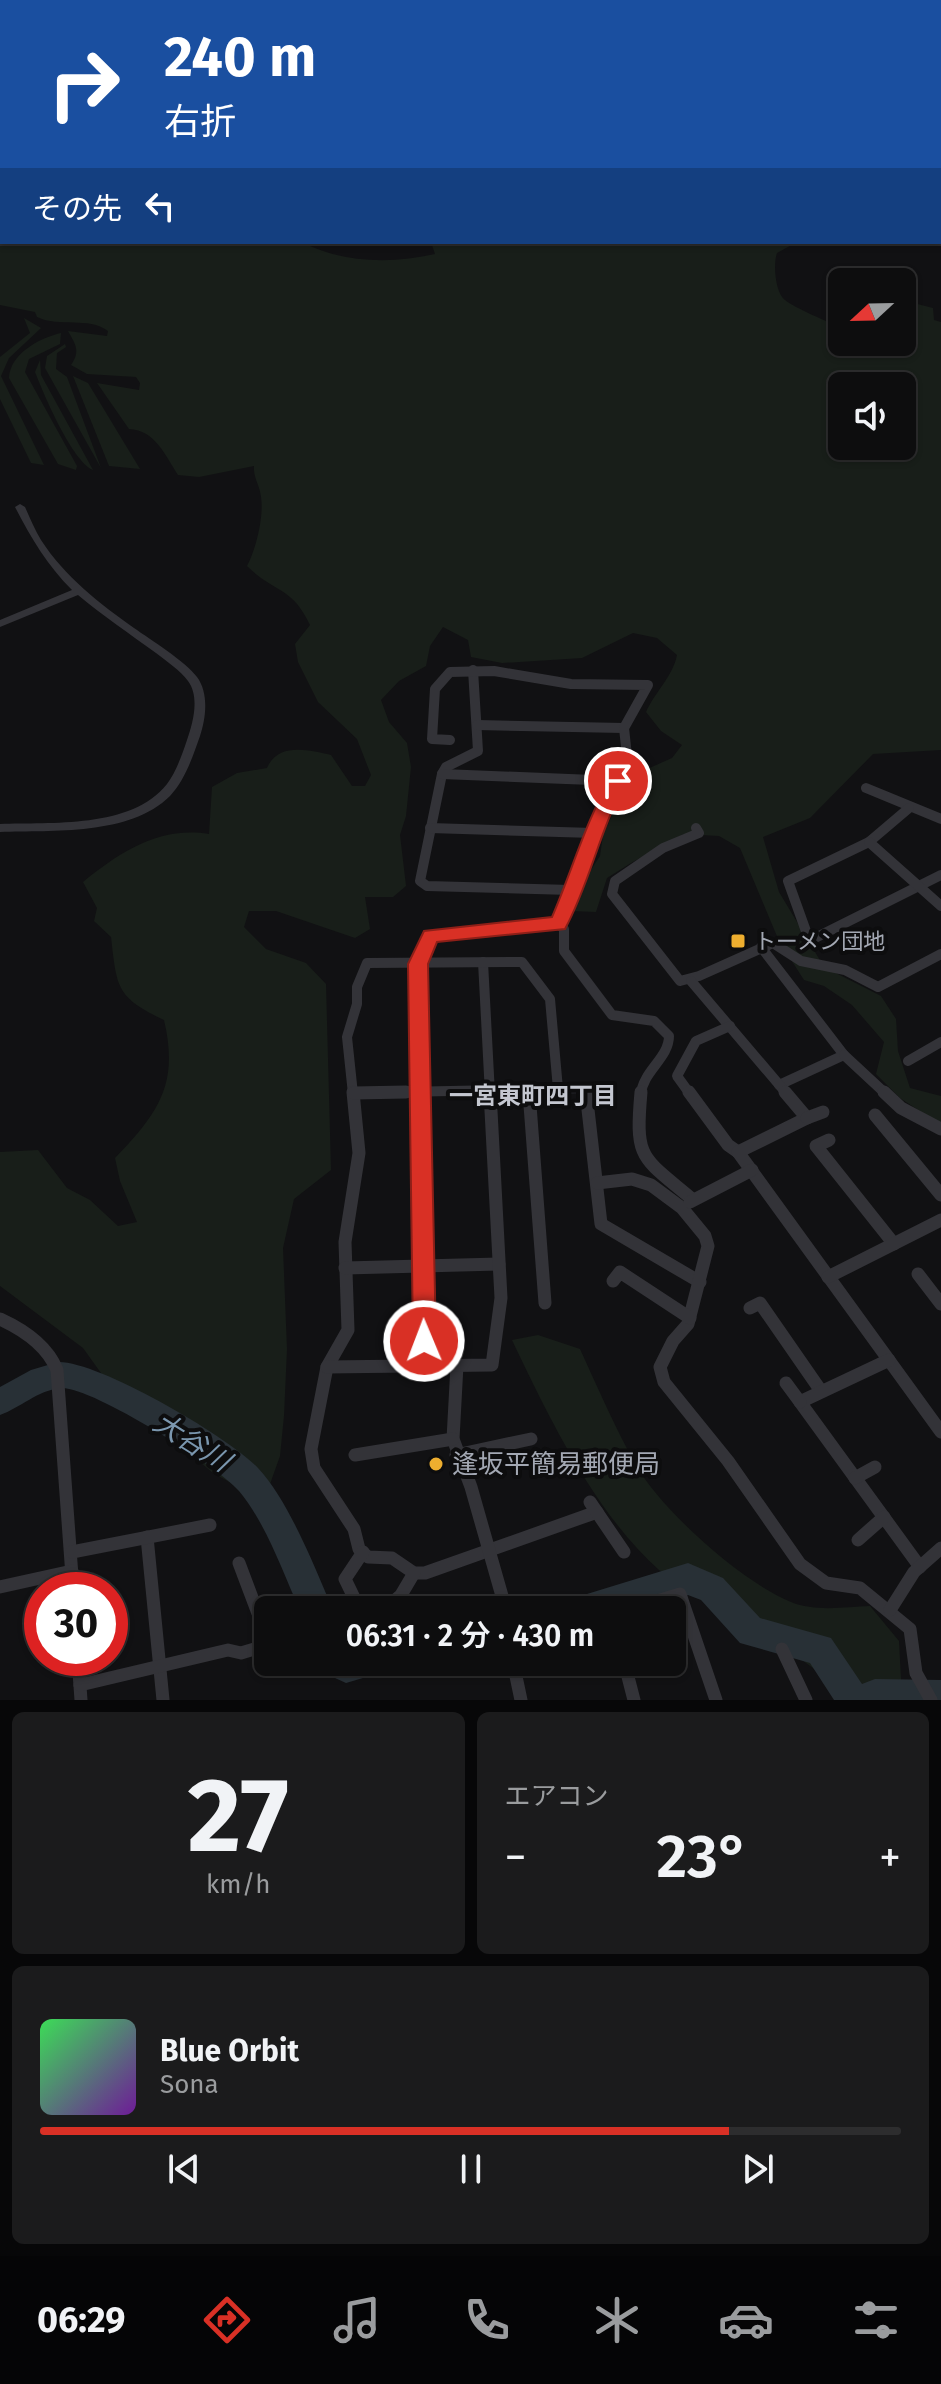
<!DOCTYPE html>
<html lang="ja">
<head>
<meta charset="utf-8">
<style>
  body { margin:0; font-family:"Fira Sans","Noto Sans JP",sans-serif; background:#1b1b1c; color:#f1f3f6; height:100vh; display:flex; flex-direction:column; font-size:30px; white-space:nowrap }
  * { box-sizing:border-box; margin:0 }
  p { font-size:26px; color:#9a9c9e }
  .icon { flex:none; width:44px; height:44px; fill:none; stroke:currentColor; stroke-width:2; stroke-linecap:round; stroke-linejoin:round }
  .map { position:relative; height:1700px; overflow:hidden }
  .drawer { display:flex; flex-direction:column; gap:12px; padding:12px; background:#070708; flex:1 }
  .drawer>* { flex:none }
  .top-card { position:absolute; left:0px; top:0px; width:942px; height:244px; box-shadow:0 2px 6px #0004,0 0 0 2px #2d2d2e; background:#1a4fa0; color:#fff; overflow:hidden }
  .needle { width:52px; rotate:248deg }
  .fabs { position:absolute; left:828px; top:268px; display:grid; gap:16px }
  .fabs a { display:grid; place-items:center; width:88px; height:88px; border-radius:12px; background:#0d0d0e; box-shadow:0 2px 6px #0004,0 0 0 2px #2d2d2e; font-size:40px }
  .speed { position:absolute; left:24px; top:1572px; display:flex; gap:16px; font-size:40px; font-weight:700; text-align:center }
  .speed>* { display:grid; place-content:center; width:104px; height:104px; border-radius:50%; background:#0d0d0e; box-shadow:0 2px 6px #0004,0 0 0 2px #2d2d2e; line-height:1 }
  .speed .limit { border:12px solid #d22; background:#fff; color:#111 }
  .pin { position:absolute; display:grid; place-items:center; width:68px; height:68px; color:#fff; margin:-34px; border:4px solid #fff; border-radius:50%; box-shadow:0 2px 8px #0007 }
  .me { position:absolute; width:88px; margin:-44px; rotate:359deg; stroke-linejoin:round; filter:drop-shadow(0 0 6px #0008) }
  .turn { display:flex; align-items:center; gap:28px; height:168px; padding:0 32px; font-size:36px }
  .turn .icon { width:104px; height:104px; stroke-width:2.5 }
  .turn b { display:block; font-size:56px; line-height:68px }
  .then { display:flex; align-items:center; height:76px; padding:0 32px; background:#0003; gap:16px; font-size:30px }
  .big { font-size:60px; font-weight:600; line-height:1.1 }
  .drawer .widget { flex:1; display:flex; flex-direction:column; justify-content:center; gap:12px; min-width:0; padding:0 28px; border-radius:12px; background:#1b1b1c }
  .drawer .dial { align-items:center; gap:0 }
  .dial b { font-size:104px; line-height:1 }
  .song { display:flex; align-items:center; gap:24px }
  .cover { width:96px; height:96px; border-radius:12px; background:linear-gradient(135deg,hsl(130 70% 55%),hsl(280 70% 35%)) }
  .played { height:8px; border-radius:4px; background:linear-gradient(90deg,#d93025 80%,#2d2d2e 80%) }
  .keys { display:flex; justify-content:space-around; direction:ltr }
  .heat { display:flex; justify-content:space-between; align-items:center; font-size:44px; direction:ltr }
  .drawer .tiles { flex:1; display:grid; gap:12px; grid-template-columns:1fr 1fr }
  .widget:last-child { grid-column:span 2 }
  .trip { position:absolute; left:254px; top:1596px; width:432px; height:80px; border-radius:12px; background:#0d0d0e; box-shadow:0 2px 6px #0004,0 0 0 2px #2d2d2e; font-weight:600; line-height:80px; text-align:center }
  .tab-bar { display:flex; height:128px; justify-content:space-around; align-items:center; background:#050506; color:#9a9c9e }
  .tab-bar .icon { width:56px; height:56px }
  .tab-bar .active { color:#d93025 }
  .tab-bar b { font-size:36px; color:#f1f3f6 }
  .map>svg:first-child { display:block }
  .green { fill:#181e19; fill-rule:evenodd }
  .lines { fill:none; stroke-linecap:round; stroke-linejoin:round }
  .river { fill:#283036; fill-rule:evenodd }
  .minor-far2 { stroke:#333338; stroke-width:6 }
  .minor-far1 { stroke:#333338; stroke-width:10 }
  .minor { stroke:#333338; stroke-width:13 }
  .tertiary { fill:#333338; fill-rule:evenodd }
  .secondary { fill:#414248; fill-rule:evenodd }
  .route { fill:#d93025; stroke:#8d1f18; stroke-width:2 }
  .poi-dot { fill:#eeae2f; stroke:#0d0d0e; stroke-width:3 }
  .labels { text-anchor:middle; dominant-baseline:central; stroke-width:8; stroke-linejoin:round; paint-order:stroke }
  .poi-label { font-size:22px; fill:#a3a8b3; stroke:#0d0d0e; text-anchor:start }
  .neighbourhood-label { font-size:24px; font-weight:bold; fill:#c4c7d0; stroke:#0d0d0e }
  .near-poi-label { font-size:26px; fill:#a3a8b3; stroke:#0d0d0e; text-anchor:start }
  .near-water-label { font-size:28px; font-style:italic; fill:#7a96ae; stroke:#0d0d0e }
</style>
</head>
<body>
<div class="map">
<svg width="941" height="1700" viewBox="0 0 941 1700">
  <rect width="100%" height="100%" fill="#111113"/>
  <g class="green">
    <path d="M 172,0 L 513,0 L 516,2 L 172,2 Z"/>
    <path d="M 0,241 L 302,242 C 341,263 392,264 435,254 L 431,242 L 797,242 L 777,253 C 773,264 775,292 785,300 C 796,309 828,321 842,329 L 842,342 L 902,342 L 902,300 L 933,308 L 934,320 L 941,322 L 941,750 L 873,754 L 810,818 L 763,837 L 779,892 L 824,967 L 881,996 L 896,1019 L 898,1051 L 910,1088 L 941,1096 L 941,1125 L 900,1098 L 876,1074 L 884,1042 L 852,1005 L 824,986 L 804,980 L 779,941 L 740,848 L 719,836 L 684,834 L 631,863 L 607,878 L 596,912 L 571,911 L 579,888 L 600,856 L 603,835 L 629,777 L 672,758 L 682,745 L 661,731 L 646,712 C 655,692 673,676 677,655 L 657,638 L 633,633 L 582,658 L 502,663 L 471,657 L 468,640 L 443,627 L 430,646 L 426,666 L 399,681 L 381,700 L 389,722 L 407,743 L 411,767 L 406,816 L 400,835 L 406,886 L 393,897 L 365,897 L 370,929 L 355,938 L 276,911 L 249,911 L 244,927 L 266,949 L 306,963 L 326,984 L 331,1170 L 294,1199 L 283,1248 L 287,1349 L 284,1416 L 280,1456 L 264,1501 L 213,1473 L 111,1387 L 83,1348 L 0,1286 L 0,1152 L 38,1150 L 67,1188 L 90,1200 L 118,1226 L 137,1222 L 120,1181 L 115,1158 C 159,1112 179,1084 164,1020 C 116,997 117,988 111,937 L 94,921 L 97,908 L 83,882 C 120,852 159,826 209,834 L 212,787 L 237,773 L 267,768 C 278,742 309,750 331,755 L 352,786 L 365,786 L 371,775 L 357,739 L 318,702 L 298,662 L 295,644 L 310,625 C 292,586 274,593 247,566 C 256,549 264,517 261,497 C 260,485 253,478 254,466 L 199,477 L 178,475 C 165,455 155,430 129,429 L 97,383 L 139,390 L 140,383 L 136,377 L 87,374 L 71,365 C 81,350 75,344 68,331 L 107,336 L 108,331 C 88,316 60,328 37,317 L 35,312 L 0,305 ZM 842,386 L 902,386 L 902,446 L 842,446 Z"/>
    <path d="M 24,318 L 41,328 L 9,358 L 1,376 L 44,465 L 31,463 L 0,399 L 0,357 L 30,333 Z"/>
    <path d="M 61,333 L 60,344 L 29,359 L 25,372 L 77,466 L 76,470 L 58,464 L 9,378 C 10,354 39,338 61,333 Z"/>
    <path d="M 65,344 L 66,347 L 57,353 L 56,369 L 67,377 L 101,468 L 45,368 L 47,356 Z"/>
    <path d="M 40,360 L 41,375 L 93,470 C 72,461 44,395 35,372 Z"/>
    <path d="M 73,376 L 88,383 L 140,469 L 109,466 Z"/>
    <path d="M 538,1335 L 580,1349 C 598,1388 615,1428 636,1465 C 662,1511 742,1582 791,1602 C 815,1612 845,1607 870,1606 L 899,1641 L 902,1698 L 849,1697 C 815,1667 779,1644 741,1618 C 730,1610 721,1598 709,1591 C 694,1582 672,1581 659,1570 C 595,1513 548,1416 512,1340 Z"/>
  </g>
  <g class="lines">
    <g class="river">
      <path d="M 58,1362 C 99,1361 229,1437 258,1468 C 289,1501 315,1568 333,1610 L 300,1610 C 282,1571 267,1525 239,1491 C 218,1466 91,1386 61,1388 C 38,1390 20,1408 0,1415 L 0,1387 L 31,1370 Z"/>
      <path d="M 688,1563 L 723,1578 L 760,1618 L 831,1638 L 862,1684 L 875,1679 L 941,1680 L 941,1700 L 834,1700 L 810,1663 L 740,1643 L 701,1600 L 688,1595 L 638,1610 L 571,1610 L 576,1599 L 587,1594 Z"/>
      <path d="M 328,1662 L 385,1662 L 380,1673 L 346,1683 L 335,1678 Z"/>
    </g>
    <path class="minor-far2" d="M 568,0 L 576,2"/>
    <g class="minor-far1">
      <path d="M 473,670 L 478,751 L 446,767 L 442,774 L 420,881 L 427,886 L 571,890"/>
      <path d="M 477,725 L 624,728"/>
      <path d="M 450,740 L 432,739 L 435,689 L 450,672 L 494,671 L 571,684 L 648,685 L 624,728 L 628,765 L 603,806 L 586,861 L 558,924"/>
      <path d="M 442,774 L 618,781"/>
      <path d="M 866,788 L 941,819"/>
      <path d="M 909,808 L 869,842 L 788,881 L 807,934 L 813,939 L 941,875"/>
      <path d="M 430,828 L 594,833"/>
      <path d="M 696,828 L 699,833 L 663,848 L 615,881 L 612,894 L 680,981 L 699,976 L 773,943 L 801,961 L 845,970 L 878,987 L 941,954"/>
      <path d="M 869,842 L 941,906"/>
      <path d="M 558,924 L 564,929 L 564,951 L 612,1015 L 654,1021 L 669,1036 C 669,1058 643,1071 641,1094"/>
      <path d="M 761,947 L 844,1055 L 779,1085"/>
      <path d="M 483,962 L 490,1094"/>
      <path d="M 691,981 L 787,1094"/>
      <path d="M 844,1055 L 886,1094"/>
      <path d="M 908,1061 L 941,1042"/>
      <path d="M 529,1089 L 529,1094"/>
      <path d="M 354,1093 L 586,1088 L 587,1094"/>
      <path d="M 353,1094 L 347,1037 L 357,1004 L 357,987 L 367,963 L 522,962 L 550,999 L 558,1089"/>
      <path d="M 420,1094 L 418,964 L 430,936 L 558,924"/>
      <path d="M 690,1094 L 677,1076 L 696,1041 L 730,1026"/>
    </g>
    <g class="minor">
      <path d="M 353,1092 L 359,1153 L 345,1242 L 348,1330 L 327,1367 L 311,1449 L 314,1468 L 354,1529 L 359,1549 L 368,1557 L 392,1558 L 414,1573 L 425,1573 L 597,1512"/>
      <path d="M 420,1092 L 425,1366"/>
      <path d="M 529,1092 L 545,1303"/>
      <path d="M 586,1092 L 601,1224 L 700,1282"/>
      <path d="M 641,1092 C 635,1160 641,1156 692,1199"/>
      <path d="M 689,1092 L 728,1145 L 738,1152"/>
      <path d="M 785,1092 L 807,1118 L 738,1152 L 941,1432"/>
      <path d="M 884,1092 L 901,1108 L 941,1129"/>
      <path d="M 354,1093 L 406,1092"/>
      <path d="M 875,1115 L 941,1195"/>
      <path d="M 807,1118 L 823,1112"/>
      <path d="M 829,1140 L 816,1146 L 894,1244"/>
      <path d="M 597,1183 L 632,1179 L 651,1185 L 682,1208 L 705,1236 L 708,1246 L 688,1324 L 673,1341 L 660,1367 L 664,1382 L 728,1461 L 800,1564 L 826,1583 L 860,1588 L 910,1629 L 916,1673 L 931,1700"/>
      <path d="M 690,1202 L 752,1170"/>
      <path d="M 345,1268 L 499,1264"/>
      <path d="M 918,1274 L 941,1304"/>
      <path d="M 828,1277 L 941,1220"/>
      <path d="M 613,1281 L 620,1272 L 690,1318"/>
      <path d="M 750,1308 L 760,1303 L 821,1391"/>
      <path d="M 0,1319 C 24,1330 47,1345 57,1370 L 73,1590"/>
      <path d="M 889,1360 L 800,1402 L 920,1567"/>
      <path d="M 457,1365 L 453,1439 L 471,1487 L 506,1610"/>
      <path d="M 327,1367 L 492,1365 L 501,1298 L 490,1092"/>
      <path d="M 786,1383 L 800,1402"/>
      <path d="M 355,1455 L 453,1439"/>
      <path d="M 456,1455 L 531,1439"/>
      <path d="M 855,1478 L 875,1467"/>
      <path d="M 590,1502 L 624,1552"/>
      <path d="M 147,1537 L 163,1700"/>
      <path d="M 858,1540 L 884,1517"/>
      <path d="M 72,1552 L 210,1525"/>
      <path d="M 239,1563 L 268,1640"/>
      <path d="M 0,1587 L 72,1571"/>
      <path d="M 359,1608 L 345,1579 L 363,1552"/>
      <path d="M 384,1610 L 401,1595 L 414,1573"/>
      <path d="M 628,1610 L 680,1594 L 716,1700"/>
      <path d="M 890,1610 L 914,1572 L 941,1548"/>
      <path d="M 782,1649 L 806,1700"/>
      <path d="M 78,1658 L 81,1700"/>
      <path d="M 513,1662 L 521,1700"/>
      <path d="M 626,1669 L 634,1700"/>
      <path d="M 80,1685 L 228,1650 L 241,1653 L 268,1645"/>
    </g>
    <g class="tertiary">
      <path d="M 622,0 L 629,0 L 631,2 L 624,2 Z"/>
      <path d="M 20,504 L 25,507 C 30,518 35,530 41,540 C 65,577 99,603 134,628 C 151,640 185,661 197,677 C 209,693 206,718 200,736 C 193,756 185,780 170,796 C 130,836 52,830 0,832 L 0,824 C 50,822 132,829 167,784 C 176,772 182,755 187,740 C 193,723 200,697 188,681 C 181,671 166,661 156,653 C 130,634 103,616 78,595 L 0,627 L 0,620 L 72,590 C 47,565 31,538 15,507 Z"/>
    </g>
    <g class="secondary">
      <path d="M 743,0 L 753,0 L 756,2 L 746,2 Z"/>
      <rect x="940" y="79" width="1" height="4"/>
    </g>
  </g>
  <path class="route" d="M 618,775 L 627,781 C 600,827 591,881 565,929 L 437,942 L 428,964 L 436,1341 L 432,1348 L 424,1351 L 416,1348 L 413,1341 L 408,964 L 424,931 L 552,917 C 572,871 586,820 612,776 Z"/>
  <g class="poi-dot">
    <rect x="730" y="933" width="16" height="16" rx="4"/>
    <circle cx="436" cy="1464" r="8"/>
  </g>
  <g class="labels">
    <g class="poi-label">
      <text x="754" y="941">トーメン団地</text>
    </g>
    <g class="neighbourhood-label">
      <text x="533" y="1096">一宮東町四丁目</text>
    </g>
    <g class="near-poi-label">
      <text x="452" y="1464">逢坂平簡易郵便局</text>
    </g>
    <g class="near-water-label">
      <text transform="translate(192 1442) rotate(32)">大谷川</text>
    </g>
  </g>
</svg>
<div class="fabs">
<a><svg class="needle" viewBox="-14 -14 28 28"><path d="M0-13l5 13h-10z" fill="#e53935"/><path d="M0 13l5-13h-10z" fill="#9a9c9e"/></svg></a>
<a><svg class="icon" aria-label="sound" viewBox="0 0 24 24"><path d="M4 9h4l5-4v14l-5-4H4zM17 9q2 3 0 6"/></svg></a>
</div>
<div class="speed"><div class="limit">30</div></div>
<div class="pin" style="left:618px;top:781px;background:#d93025"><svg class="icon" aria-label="arrive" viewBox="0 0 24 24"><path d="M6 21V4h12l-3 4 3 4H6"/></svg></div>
<svg class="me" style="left:424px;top:1341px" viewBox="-20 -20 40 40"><circle r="17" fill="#d93025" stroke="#fff" stroke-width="3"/><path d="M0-11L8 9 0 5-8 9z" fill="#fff"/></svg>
<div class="trip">06:31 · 2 分 · 430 m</div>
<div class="top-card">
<div class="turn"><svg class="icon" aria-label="right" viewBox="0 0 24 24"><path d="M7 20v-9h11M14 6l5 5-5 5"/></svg><div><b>240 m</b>右折</div></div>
<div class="then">その先<svg class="icon" aria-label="left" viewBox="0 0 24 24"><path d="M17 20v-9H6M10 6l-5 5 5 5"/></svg></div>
</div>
</div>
<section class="drawer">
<div class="tiles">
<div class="widget dial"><b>27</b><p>km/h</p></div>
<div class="widget"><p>エアコン</p>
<div class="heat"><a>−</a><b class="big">23°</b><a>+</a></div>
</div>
<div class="widget">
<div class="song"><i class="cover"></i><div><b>Blue Orbit</b><p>Sona</p></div></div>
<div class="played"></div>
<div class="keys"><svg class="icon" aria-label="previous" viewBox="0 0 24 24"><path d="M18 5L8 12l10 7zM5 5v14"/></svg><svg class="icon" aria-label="pause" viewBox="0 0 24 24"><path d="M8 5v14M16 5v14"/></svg><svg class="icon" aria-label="next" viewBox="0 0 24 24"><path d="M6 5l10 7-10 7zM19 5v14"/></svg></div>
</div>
</div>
</section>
<nav class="tab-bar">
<b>06:29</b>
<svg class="icon active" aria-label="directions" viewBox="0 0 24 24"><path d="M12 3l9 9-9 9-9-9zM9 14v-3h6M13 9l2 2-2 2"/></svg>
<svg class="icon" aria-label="music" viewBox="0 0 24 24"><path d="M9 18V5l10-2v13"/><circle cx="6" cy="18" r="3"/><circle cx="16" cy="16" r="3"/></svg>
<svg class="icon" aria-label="phone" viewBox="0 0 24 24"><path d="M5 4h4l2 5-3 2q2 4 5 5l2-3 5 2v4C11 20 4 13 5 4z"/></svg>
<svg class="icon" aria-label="climate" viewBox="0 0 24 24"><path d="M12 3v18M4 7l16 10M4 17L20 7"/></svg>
<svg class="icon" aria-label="car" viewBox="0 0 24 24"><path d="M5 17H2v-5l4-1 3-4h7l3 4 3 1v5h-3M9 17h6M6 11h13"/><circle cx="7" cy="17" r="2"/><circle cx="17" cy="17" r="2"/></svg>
<svg class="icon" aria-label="filters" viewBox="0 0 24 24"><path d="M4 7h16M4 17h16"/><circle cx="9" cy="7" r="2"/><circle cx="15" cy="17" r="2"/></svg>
</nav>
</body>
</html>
